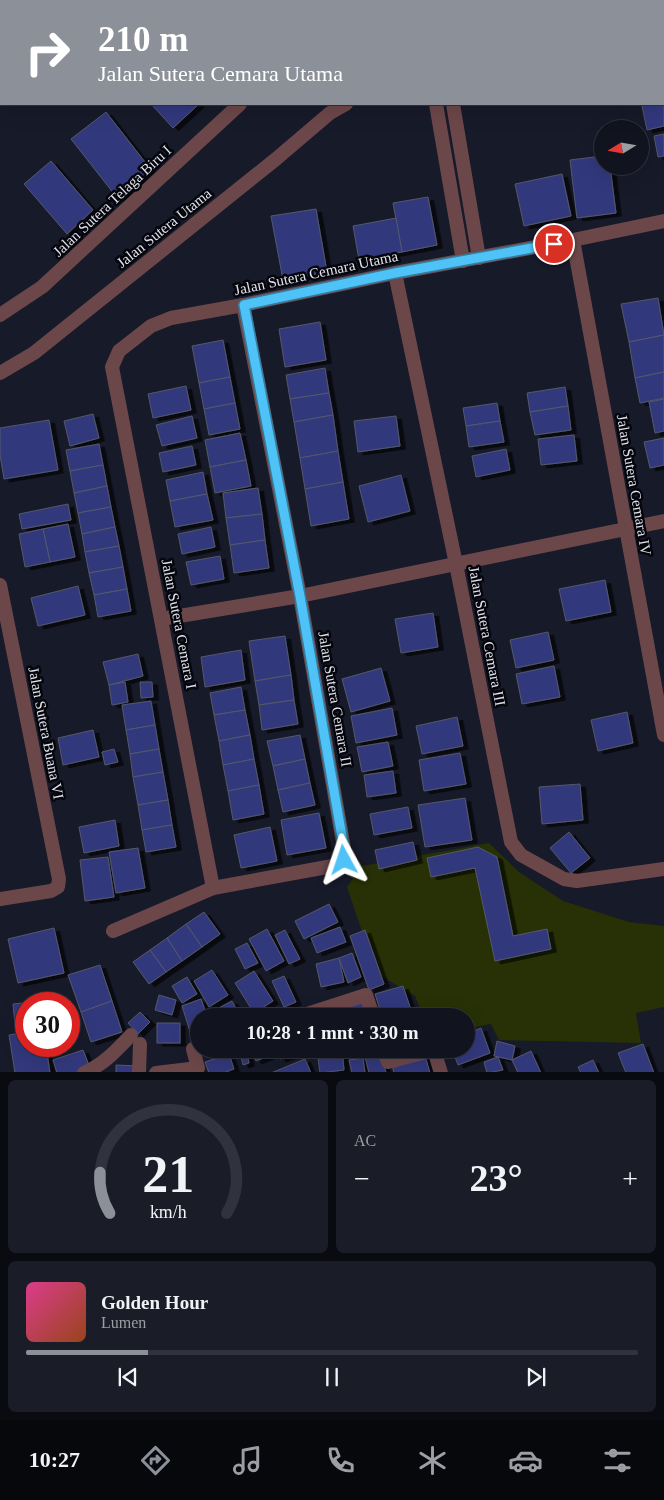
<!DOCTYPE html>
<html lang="id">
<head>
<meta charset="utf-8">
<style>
  body { margin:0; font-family:Georgia,serif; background:#1a1d28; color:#f1f3f6; height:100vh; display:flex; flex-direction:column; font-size:19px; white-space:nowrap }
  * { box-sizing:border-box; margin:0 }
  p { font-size:16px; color:#9c9ea4 }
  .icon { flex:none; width:28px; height:28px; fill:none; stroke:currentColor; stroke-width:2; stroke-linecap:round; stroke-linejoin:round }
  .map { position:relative; height:1072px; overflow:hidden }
  .panel { display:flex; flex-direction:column; gap:8px; padding:8px; background:#090b11; flex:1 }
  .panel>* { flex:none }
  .top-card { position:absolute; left:0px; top:0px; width:665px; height:105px; box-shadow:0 5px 20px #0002,0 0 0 1px #30333d; background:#8c9099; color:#fff; overflow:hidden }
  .needle { width:32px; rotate:259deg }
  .buttons { position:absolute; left:594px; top:120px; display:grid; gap:10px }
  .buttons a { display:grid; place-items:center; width:55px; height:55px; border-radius:50%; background:#11141f; box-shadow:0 5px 20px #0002,0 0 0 1px #30333d; font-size:25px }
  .speed { position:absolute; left:15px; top:992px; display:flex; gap:10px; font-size:25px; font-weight:700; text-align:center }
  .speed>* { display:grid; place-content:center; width:65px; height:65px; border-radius:50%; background:#11141f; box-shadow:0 5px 20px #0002,0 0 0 1px #30333d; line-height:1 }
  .speed .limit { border:8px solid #d22; background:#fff; color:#111 }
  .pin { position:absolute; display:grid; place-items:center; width:42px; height:42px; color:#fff; margin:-21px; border:2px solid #fff; border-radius:50%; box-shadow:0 1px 5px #0007 }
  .me { position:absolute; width:55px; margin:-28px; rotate:355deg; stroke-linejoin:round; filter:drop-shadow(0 0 4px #0008) }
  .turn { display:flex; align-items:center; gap:18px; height:105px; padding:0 15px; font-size:22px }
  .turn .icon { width:65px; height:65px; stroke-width:2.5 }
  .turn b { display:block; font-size:35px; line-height:42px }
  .big { font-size:38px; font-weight:800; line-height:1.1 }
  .panel .card { flex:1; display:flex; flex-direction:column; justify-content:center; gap:8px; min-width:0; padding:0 18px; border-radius:8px; background:#1a1d28 }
  .panel .dial { align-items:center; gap:0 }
  .dial svg { height:130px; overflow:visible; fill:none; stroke:#30333d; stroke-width:7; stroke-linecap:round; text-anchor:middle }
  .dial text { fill:#f1f3f6; stroke:none }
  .song { display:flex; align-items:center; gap:15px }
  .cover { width:60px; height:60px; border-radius:8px; background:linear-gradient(135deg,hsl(330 70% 55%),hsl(20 70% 35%)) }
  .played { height:5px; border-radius:2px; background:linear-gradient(90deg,#8c9099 20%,#30333d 20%) }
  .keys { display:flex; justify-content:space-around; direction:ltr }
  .heat { display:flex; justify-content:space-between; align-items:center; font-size:28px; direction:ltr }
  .panel .tiles { flex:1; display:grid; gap:8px; grid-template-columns:1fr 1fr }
  .card:last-child { grid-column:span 2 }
  .trip { position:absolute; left:190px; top:1008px; width:285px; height:50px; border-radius:25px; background:#11141f; box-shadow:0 5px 20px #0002,0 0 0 1px #30333d; font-weight:800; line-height:50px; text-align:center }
  .menu { display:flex; height:80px; justify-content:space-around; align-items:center; background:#07080c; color:#9c9ea4 }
  .menu .icon { width:35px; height:35px }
  .menu .on { color:#8c9099 }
  .menu b { font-size:22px; color:#f1f3f6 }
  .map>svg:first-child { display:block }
  .green { fill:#273105 }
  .building { fill:#33397b; stroke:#54586a; filter:url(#shadow) }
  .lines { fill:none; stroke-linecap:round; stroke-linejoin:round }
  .minor { stroke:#6c474a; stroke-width:14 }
  .tertiary { stroke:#6c474a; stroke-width:14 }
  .route-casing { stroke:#337fa1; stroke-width:12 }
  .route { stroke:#4fc3f7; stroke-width:9 }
  .labels { text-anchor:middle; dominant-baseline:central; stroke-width:5; stroke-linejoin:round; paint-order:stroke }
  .street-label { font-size:15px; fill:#e1e3ee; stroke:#05060c }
</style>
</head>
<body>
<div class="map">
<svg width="664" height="1073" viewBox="0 0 664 1073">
  <defs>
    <filter id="shadow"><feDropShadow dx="5.5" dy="3" stdDeviation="0" flood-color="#0009"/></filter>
  </defs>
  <rect width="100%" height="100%" fill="#171a29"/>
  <path class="green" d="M 489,843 L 519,872 L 563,901 L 629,922 L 664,926 L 664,1007 L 636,1013 L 641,1043 L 499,1040 L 491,1024 L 466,1029 L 466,1016 L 423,1016 L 415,996 L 376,973 L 347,887 L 362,866 Z"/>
  <g class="building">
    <path d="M 664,101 L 664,126 L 647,130 L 642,106 L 651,104 L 664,104 Z"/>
    <path d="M 151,104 L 199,104 L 173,128 Z"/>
    <path d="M 106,112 L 152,171 L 118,199 L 71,139 Z"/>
    <path d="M 664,134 L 664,156 L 658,157 L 654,136 Z"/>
    <path d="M 602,156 L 602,166 L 610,166 L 616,213 L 577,218 L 570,160 Z"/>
    <path d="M 51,161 L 93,210 L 67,234 L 24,184 Z"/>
    <path d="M 562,174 L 571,216 L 524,226 L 515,184 Z"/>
    <path d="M 428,197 L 437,245 L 402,252 L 393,203 Z"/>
    <path d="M 316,209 L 327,272 L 283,280 L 271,216 Z"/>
    <path d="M 396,218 L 402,252 L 359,260 L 353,226 Z"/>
    <path d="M 658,298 L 664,335 L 629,342 L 621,304 Z"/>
    <path d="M 320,322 L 326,360 L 285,367 L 279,329 Z"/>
    <path d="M 664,335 L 664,372 L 635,378 L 629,342 Z"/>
    <path d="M 223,340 L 230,377 L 199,383 L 192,346 Z"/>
    <path d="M 325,368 L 329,393 L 290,399 L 286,375 Z"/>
    <path d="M 664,372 L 664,398 L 640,403 L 635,378 Z"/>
    <path d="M 230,377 L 235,403 L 204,409 L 199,383 Z"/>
    <path d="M 186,386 L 191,410 L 153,418 L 148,394 Z"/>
    <path d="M 565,387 L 568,406 L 530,412 L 527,393 Z"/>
    <path d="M 329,393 L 333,415 L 294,422 L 290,399 Z"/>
    <path d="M 664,399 L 664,431 L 655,433 L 649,402 Z"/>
    <path d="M 235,403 L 240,429 L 209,435 L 204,409 Z"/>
    <path d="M 497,403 L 500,421 L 466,426 L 463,408 Z"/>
    <path d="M 568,406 L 571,430 L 535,435 L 530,412 Z"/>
    <path d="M 93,414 L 99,438 L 70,446 L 64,421 Z"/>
    <path d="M 333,415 L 338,451 L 300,458 L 294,422 Z"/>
    <path d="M 192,416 L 197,438 L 162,446 L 156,425 Z"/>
    <path d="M 396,416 L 400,446 L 358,452 L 354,421 Z"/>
    <path d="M 49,420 L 58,470 L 4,479 L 0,455 L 0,428 Z"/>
    <path d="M 500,421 L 504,442 L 469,447 L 466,426 Z"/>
    <path d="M 240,433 L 246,460 L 210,467 L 205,440 Z"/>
    <path d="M 574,435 L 577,461 L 541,465 L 538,439 Z"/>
    <path d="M 664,438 L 664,465 L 650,468 L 644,442 Z"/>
    <path d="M 99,444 L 103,465 L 70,471 L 66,450 Z"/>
    <path d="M 192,446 L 196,465 L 163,472 L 159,453 Z"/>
    <path d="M 506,449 L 510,470 L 476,477 L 472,456 Z"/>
    <path d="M 338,451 L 343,482 L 305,489 L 300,458 Z"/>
    <path d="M 246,460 L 251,486 L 215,493 L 210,467 Z"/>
    <path d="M 103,465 L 107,486 L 74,493 L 70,471 Z"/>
    <path d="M 203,472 L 207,494 L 170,501 L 166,480 Z"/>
    <path d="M 401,475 L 410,511 L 368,522 L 359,486 Z"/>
    <path d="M 343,482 L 349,519 L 311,526 L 305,489 Z"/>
    <path d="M 107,486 L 111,507 L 78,513 L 74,493 Z"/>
    <path d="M 258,488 L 262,514 L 226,518 L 223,493 Z"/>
    <path d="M 207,494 L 213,520 L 175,527 L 170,501 Z"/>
    <path d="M 68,504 L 71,520 L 22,529 L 19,514 Z"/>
    <path d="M 111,507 L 115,527 L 82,534 L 78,513 Z"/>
    <path d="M 262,514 L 265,540 L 230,545 L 226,518 Z"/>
    <path d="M 68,524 L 75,557 L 50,562 L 43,529 Z"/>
    <path d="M 115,527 L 119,546 L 85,552 L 82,534 Z"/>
    <path d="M 211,527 L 215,547 L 182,554 L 178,534 Z"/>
    <path d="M 43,529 L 50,562 L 25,567 L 19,534 Z"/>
    <path d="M 265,540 L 269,568 L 234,573 L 230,545 Z"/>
    <path d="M 119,546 L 123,567 L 89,573 L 85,552 Z"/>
    <path d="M 220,556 L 224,579 L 191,585 L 186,562 Z"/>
    <path d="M 123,567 L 127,589 L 94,595 L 89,573 Z"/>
    <path d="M 605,580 L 611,612 L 566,621 L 559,589 Z"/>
    <path d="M 78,586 L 85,615 L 38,626 L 31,598 Z"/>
    <path d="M 127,589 L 131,611 L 98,617 L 94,595 Z"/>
    <path d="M 433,613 L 438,647 L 401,653 L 395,619 Z"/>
    <path d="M 548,632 L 554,660 L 516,668 L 510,640 Z"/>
    <path d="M 285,636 L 291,675 L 255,681 L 249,641 Z"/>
    <path d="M 241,650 L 245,680 L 205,687 L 201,657 Z"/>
    <path d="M 138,654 L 143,676 L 109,685 L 103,662 Z"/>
    <path d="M 554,666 L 560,697 L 522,704 L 516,674 Z"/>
    <path d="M 381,668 L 390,701 L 351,712 L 342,679 Z"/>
    <path d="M 291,675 L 294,700 L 259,705 L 255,681 Z"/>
    <path d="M 125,682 L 128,702 L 112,705 L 109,685 Z"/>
    <path d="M 140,682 L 152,682 L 153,697 L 141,698 Z"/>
    <path d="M 241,687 L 245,710 L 214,715 L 210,693 Z"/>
    <path d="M 294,700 L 298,724 L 262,730 L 259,705 Z"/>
    <path d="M 151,701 L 155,725 L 126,730 L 122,705 Z"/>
    <path d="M 392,708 L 397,735 L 356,743 L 351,716 Z"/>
    <path d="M 245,710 L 250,735 L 219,741 L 214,715 Z"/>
    <path d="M 627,712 L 633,743 L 598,751 L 591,720 Z"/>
    <path d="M 457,717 L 463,746 L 422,754 L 416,726 Z"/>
    <path d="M 155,725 L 159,749 L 130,754 L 126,730 Z"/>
    <path d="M 93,730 L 99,757 L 63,765 L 58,738 Z"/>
    <path d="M 250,735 L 254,759 L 223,765 L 219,741 Z"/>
    <path d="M 300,735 L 305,759 L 273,766 L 267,741 Z"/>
    <path d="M 388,742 L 393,766 L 362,772 L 357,747 Z"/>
    <path d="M 114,749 L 118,762 L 105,765 L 102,752 Z"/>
    <path d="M 159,749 L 163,772 L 133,777 L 130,754 Z"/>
    <path d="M 460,753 L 466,784 L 424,791 L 419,760 Z"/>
    <path d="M 254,759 L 259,785 L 228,791 L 223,765 Z"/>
    <path d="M 305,759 L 310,783 L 278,790 L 273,766 Z"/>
    <path d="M 393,771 L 396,793 L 367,797 L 364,775 Z"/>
    <path d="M 163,772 L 168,800 L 138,805 L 133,777 Z"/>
    <path d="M 310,783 L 315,805 L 283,812 L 278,790 Z"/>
    <path d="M 580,784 L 583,820 L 542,824 L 539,787 Z"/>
    <path d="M 259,785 L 264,814 L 233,820 L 228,791 Z"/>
    <path d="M 465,798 L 472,840 L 425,847 L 418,805 Z"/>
    <path d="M 168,800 L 172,825 L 142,830 L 138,805 Z"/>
    <path d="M 408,807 L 412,828 L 374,835 L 370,814 Z"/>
    <path d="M 319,813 L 326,848 L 287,855 L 281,820 Z"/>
    <path d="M 115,820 L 119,846 L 84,853 L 79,827 Z"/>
    <path d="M 172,825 L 176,847 L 146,852 L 142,830 Z"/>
    <path d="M 270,827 L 277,861 L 241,868 L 234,835 Z"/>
    <path d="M 569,832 L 590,858 L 571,873 L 550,848 Z"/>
    <path d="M 413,842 L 417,860 L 379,869 L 375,850 Z"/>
    <path d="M 478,847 L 497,857 L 513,936 L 547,929 L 551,949 L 495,961 L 475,868 L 431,877 L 427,858 Z"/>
    <path d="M 138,848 L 145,888 L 116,893 L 109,852 Z"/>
    <path d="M 108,857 L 114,897 L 85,901 L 80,860 Z"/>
    <path d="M 329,904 L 338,922 L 304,939 L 295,921 Z"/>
    <path d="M 204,912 L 220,934 L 202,947 L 186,924 Z"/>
    <path d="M 186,924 L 202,947 L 182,961 L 167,938 Z"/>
    <path d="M 340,927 L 346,942 L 317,953 L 311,938 Z"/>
    <path d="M 54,928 L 64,973 L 18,983 L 8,939 Z"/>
    <path d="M 267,929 L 284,961 L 266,971 L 249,939 Z"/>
    <path d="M 285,930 L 300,959 L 289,964 L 275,935 Z"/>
    <path d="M 365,930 L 384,984 L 369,990 L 350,936 Z"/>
    <path d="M 167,938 L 182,961 L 166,972 L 150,950 Z"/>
    <path d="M 247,943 L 258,963 L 245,969 L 235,949 Z"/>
    <path d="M 150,950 L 166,972 L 149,984 L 133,962 Z"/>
    <path d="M 352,953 L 361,977 L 348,983 L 339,958 Z"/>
    <path d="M 339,958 L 344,982 L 321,987 L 316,964 Z"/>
    <path d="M 100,965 L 112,1001 L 81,1012 L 68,975 Z"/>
    <path d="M 212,970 L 228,995 L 209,1007 L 194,981 Z"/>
    <path d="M 254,971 L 273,1001 L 254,1013 L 235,983 Z"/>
    <path d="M 284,976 L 296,1002 L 284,1007 L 272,981 Z"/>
    <path d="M 187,977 L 197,994 L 182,1003 L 172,986 Z"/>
    <path d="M 403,986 L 413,1016 L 382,1016 L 375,994 Z"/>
    <path d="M 159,995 L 176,1000 L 172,1015 L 155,1010 Z"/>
    <path d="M 201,999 L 207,1016 L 199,1016 L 199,1039 L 193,1041 L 182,1006 Z"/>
    <path d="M 363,1000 L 369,1016 L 343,1016 L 340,1008 Z"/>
    <path d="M 42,1001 L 43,1004 L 26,1004 L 26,1024 L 15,1025 L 13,1004 Z"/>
    <path d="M 112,1001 L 122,1032 L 91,1042 L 81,1012 Z"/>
    <path d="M 232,1001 L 240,1016 L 213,1016 L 211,1012 Z"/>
    <path d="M 140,1012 L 150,1022 L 138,1034 L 128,1023 Z"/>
    <rect x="157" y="1023" width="23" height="20"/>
    <path d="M 481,1028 L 490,1053 L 458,1065 L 452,1049 L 466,1049 L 466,1034 Z"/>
    <path d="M 26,1032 L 26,1046 L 46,1046 L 50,1073 L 15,1073 L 9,1035 Z"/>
    <path d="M 497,1041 L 515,1046 L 512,1060 L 494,1056 Z"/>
    <path d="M 643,1044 L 654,1073 L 626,1073 L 618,1053 Z"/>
    <path d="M 239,1049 L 246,1049 L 249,1063 L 243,1065 Z"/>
    <path d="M 251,1049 L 274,1049 L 276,1053 L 256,1061 Z"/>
    <path d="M 277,1049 L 310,1049 L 280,1059 Z"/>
    <path d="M 342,1049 L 344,1070 L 320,1073 L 317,1051 Z"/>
    <path d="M 380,1049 L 386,1073 L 369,1073 L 364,1052 Z"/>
    <path d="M 83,1050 L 90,1068 L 78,1073 L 57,1073 L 53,1060 Z"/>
    <path d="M 531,1051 L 541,1073 L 518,1073 L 512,1060 Z"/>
    <path d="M 229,1054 L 234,1069 L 223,1073 L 209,1073 L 205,1062 Z"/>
    <path d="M 425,1056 L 430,1073 L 394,1073 L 392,1065 Z"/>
    <path d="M 498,1057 L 503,1070 L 487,1073 L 484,1062 Z"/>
    <path d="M 363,1058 L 365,1073 L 352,1073 L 349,1060 Z"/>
    <path d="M 305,1059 L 311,1073 L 271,1073 Z"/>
    <path d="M 593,1060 L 599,1073 L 581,1073 L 578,1067 Z"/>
    <path d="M 116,1065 L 138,1066 L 138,1073 L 116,1073 Z"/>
  </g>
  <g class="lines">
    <g class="minor">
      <path d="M 232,0 L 233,1"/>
      <path d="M 429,0 L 429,1"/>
      <path d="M 447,0 L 447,1"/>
      <path d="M 71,1 L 72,0"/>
      <path d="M 0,64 L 1,62"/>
      <path d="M 436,104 L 463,261"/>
      <path d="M 453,104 L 479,258"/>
      <path d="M 573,240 L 664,735"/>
      <path d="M 395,273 L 456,564 L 511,842 L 521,855 L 564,879 L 577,881 L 664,869"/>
      <path d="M 0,315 L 42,287 L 240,104"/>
      <path d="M 0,585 L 59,879 L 58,887 L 51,891 L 0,899"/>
      <path d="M 161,619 L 300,596 L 664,521"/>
      <path d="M 213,888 L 112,367 L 119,351 L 151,326 L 171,318 L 243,305 L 395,273 L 573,240 L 664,221"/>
      <path d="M 113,931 L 213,888 L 338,865 L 344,860 L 345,854 L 300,596 L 243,305"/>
      <path d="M 301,1016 L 366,995 L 373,1016"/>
      <path d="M 383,1049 L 388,1062 L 434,1050 L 441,1073"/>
      <path d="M 84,1073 C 103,1065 117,1050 131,1035"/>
      <path d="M 139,1073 L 140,1044"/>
      <path d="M 156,1073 L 198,1068 L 193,1049 L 199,1047"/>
    </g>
    <path class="tertiary" d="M 0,373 L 34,353 L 276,159 L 330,113 L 346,104"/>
  </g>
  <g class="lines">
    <defs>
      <path id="route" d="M 344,860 L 345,854 L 300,596 L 244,305 L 395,273 L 554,244"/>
    </defs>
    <use href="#route" class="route-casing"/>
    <use href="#route" class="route"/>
  </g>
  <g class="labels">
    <g class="street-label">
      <text transform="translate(112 201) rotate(-43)">Jalan Sutera Telaga Biru I</text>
      <text transform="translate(164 228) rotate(-39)">Jalan Sutera Utama</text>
      <text transform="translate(316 273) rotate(-12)">Jalan Sutera Cemara Utama</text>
      <text transform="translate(634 485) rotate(80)">Jalan Sutera Cemara IV</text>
      <text transform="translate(179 624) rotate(79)">Jalan Sutera Cemara I</text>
      <text transform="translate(487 636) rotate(79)">Jalan Sutera Cemara III</text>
      <text transform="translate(335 699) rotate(80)">Jalan Sutera Cemara II</text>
      <text transform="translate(46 733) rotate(79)">Jalan Sutera Buana VI</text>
    </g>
  </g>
</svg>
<div class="buttons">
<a><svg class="needle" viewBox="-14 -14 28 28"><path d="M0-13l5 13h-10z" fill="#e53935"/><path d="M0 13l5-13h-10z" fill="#9c9ea4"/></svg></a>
</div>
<div class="speed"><div class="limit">30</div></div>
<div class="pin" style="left:554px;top:244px;background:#d93025"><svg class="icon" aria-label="arrive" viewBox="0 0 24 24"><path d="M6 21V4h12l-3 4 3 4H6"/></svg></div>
<svg class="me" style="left:344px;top:860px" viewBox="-20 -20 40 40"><path d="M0-17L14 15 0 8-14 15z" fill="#4fc3f7" stroke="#fff" stroke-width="4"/></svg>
<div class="trip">10:28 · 1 mnt · 330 m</div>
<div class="top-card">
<div class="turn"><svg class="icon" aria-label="right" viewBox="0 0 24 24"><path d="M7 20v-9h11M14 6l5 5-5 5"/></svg><div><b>210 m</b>Jalan Sutera Cemara Utama</div></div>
</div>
</div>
<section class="panel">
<div class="tiles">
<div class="card dial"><svg viewBox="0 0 100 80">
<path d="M14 69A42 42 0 1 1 86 69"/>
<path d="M14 69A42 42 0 0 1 8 44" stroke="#8c9099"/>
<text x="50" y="56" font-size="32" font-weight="700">21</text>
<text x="50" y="72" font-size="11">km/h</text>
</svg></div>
<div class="card"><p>AC</p>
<div class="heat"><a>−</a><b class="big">23°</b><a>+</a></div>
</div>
<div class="card">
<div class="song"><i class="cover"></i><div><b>Golden Hour</b><p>Lumen</p></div></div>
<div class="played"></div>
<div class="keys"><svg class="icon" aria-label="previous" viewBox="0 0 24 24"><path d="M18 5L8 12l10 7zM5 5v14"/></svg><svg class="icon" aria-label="pause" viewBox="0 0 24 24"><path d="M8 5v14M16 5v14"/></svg><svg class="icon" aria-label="next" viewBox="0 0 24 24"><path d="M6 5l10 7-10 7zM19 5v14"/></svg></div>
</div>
</div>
</section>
<nav class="menu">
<b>10:27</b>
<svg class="icon on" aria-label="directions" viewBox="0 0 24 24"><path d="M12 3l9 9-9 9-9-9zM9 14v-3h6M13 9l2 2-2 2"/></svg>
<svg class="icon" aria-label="music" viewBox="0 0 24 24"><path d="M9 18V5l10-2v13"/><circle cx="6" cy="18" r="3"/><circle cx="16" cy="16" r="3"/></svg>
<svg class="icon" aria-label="phone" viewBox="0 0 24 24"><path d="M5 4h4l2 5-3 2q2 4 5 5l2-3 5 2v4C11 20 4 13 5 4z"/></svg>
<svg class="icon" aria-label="climate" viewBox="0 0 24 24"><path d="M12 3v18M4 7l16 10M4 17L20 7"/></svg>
<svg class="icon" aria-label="car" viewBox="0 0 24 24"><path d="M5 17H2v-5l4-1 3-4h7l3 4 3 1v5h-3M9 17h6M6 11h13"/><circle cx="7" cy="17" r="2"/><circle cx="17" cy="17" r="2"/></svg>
<svg class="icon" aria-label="filters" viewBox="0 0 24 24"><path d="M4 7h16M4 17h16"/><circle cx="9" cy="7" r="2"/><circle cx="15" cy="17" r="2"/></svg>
</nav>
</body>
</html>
